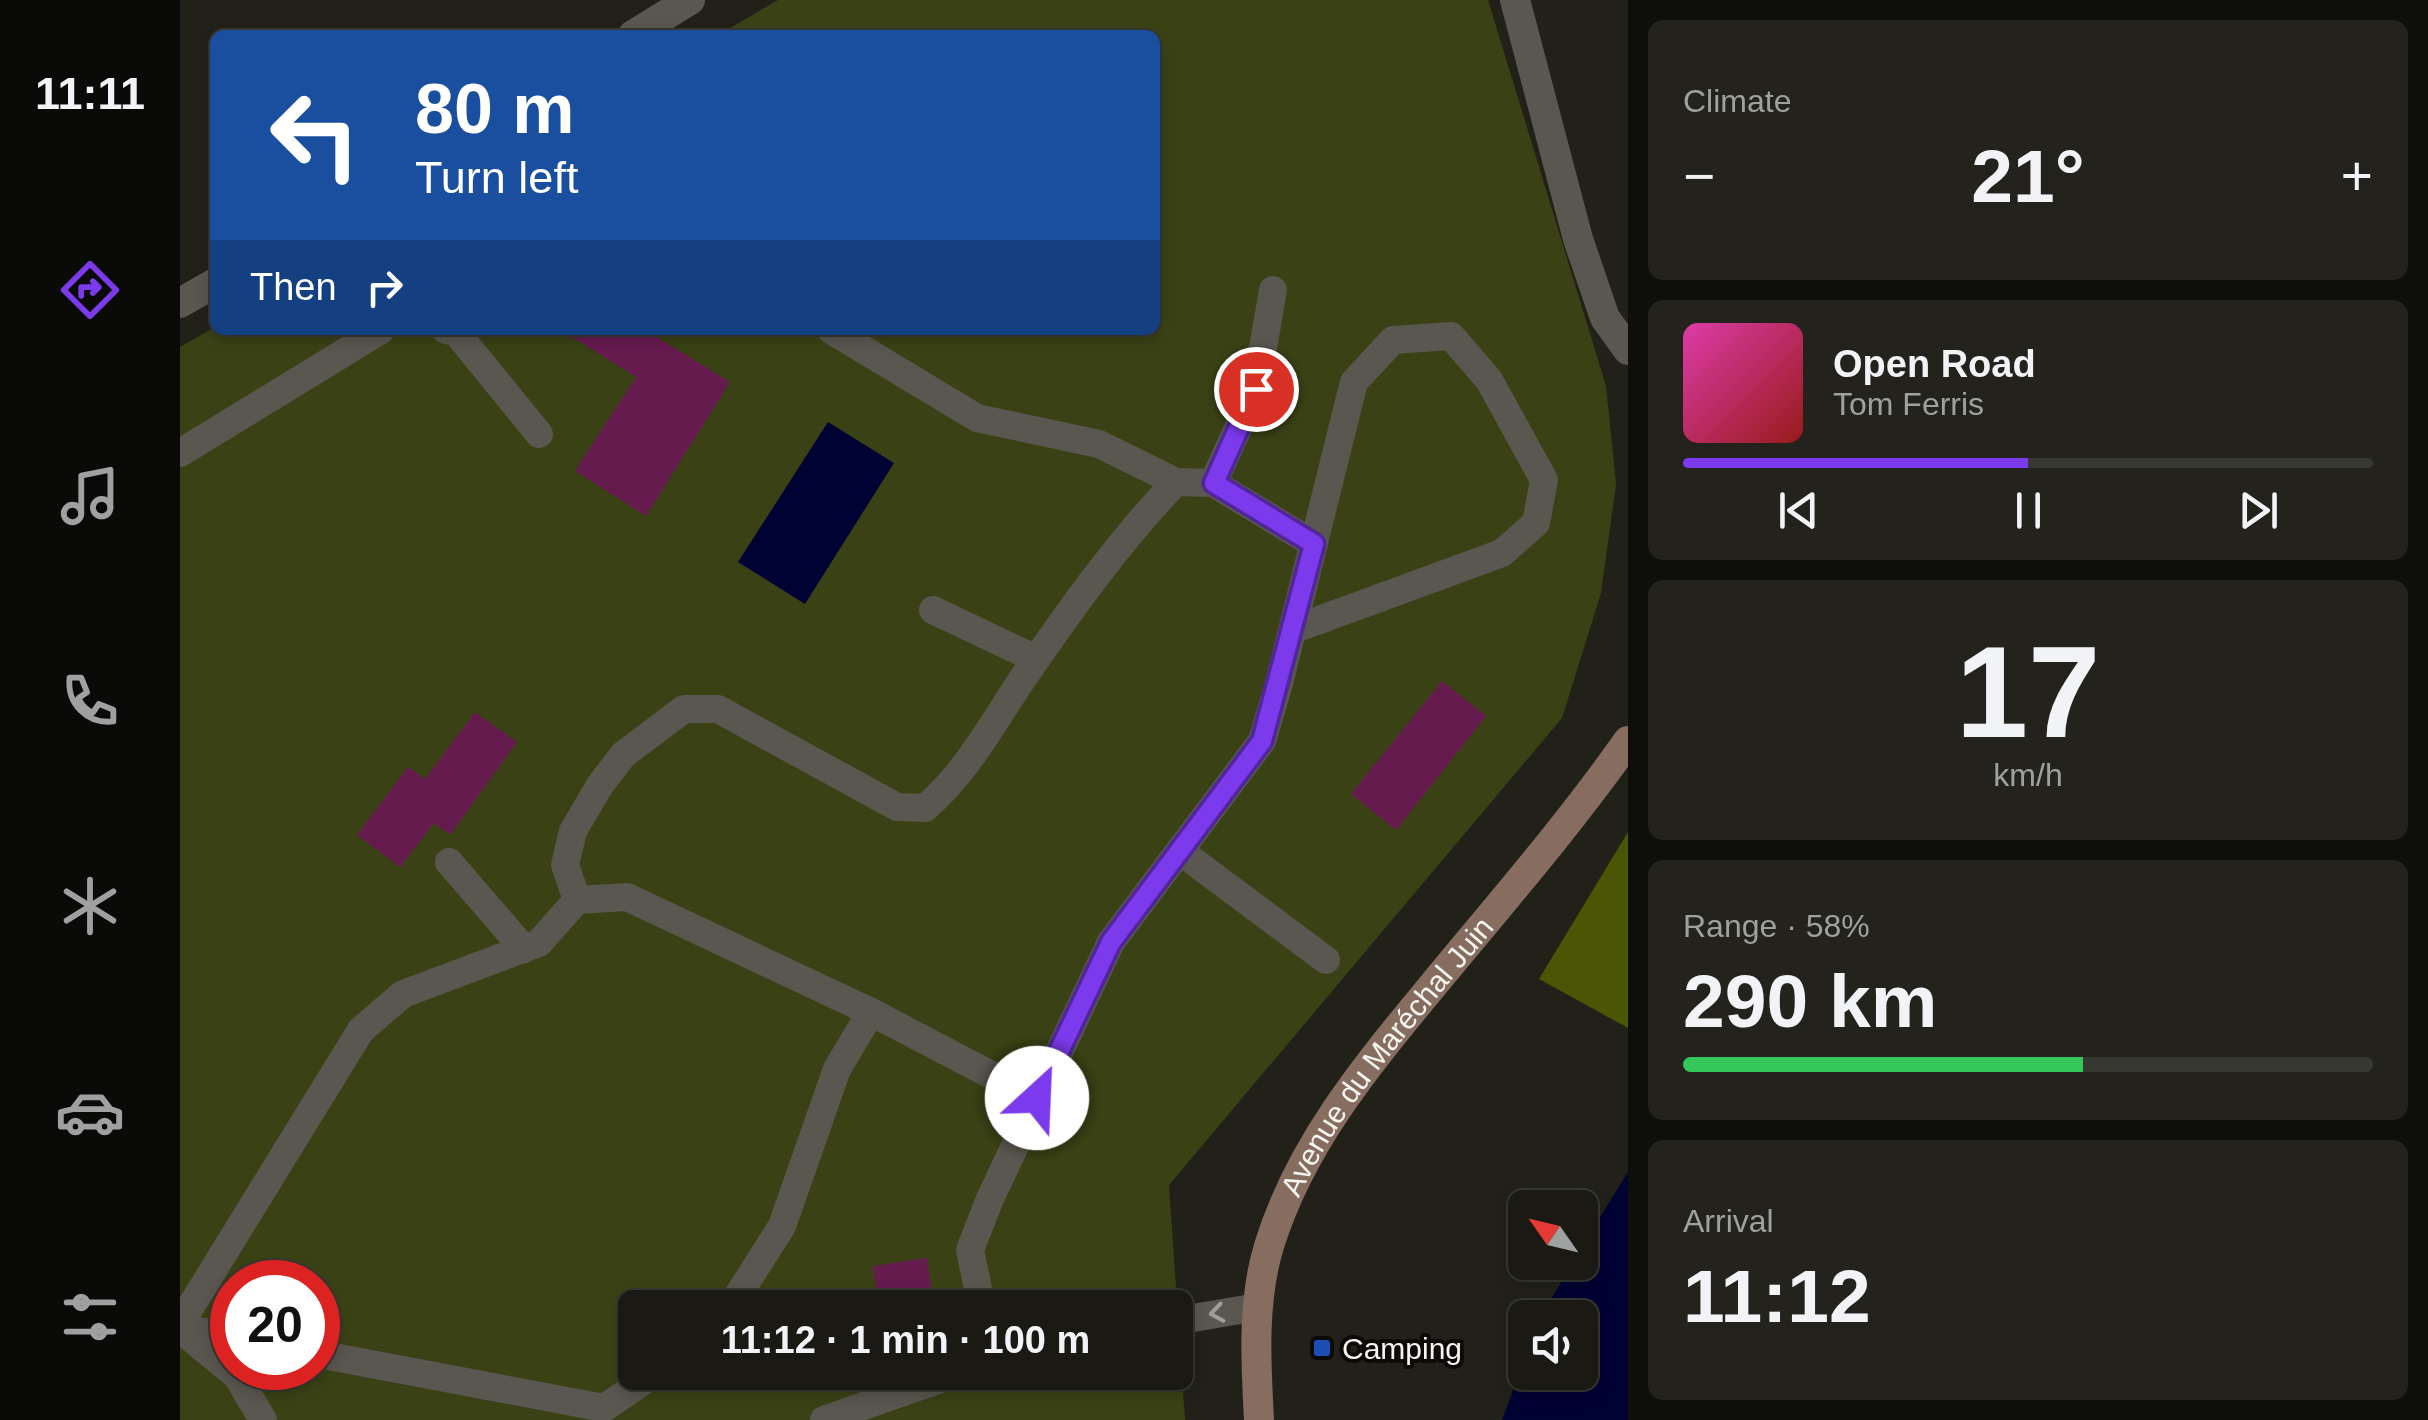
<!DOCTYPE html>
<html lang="en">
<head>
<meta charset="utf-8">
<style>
  body { margin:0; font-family:Arial,sans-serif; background:#23221c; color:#f1f3f6; height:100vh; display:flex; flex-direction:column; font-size:38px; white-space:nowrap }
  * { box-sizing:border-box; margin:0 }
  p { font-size:32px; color:#9fa0a0 }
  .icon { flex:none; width:55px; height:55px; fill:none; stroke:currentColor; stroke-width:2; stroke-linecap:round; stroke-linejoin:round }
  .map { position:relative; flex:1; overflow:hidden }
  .side { display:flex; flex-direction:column; gap:20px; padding:20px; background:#0e0e0a; width:800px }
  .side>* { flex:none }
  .hud { position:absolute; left:30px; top:30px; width:950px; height:305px; border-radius:15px; box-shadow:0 5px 15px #0003,0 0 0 2px #383833; background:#1a4fa0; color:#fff; overflow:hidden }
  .needle { width:65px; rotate:304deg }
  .buttons { position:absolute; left:1328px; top:1190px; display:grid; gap:20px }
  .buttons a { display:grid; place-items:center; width:90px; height:90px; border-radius:15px; background:#1a1913; box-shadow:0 5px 15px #0003,0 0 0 2px #383833; font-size:50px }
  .speed { position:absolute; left:30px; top:1260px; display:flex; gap:20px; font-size:50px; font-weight:700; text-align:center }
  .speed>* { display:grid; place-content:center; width:130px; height:130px; border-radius:50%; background:#1a1913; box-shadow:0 5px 15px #0003,0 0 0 2px #383833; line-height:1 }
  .speed .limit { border:15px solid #d22; background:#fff; color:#111 }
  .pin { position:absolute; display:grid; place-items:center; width:85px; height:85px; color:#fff; margin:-42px; border:5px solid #fff; border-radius:50%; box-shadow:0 2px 10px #0007 }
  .me { position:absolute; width:110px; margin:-55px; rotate:25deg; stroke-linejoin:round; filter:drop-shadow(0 0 8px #0008) }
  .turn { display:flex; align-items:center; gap:35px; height:210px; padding:0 40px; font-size:45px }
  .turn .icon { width:130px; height:130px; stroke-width:2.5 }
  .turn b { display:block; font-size:70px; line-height:85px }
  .then { display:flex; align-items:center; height:95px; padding:0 40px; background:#0003; gap:20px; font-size:38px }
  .big { font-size:75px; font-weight:700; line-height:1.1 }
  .side .widget { flex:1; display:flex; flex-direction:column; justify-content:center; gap:15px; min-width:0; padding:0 35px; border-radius:15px; background:#23221c }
  .side .dial { align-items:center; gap:0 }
  .dial b { font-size:130px; line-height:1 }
  .song { display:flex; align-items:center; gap:30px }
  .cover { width:120px; height:120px; border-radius:15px; background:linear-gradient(135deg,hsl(320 70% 55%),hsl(0 70% 35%)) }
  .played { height:10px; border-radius:5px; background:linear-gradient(90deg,#7c3aed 50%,#383833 50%) }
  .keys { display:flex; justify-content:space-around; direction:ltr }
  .heat { display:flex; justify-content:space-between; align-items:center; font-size:55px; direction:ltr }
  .charge { height:15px; border-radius:8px; background:linear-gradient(90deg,#34c759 58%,#383833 0) }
  .trip { position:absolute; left:438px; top:1290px; width:575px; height:100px; border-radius:15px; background:#1a1913; box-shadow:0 5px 15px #0003,0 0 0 2px #383833; font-weight:700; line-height:100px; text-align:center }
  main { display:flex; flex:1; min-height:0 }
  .menu { display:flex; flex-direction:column; width:180px; justify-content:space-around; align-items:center; background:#0a0a08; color:#9fa0a0 }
  .menu .icon { width:70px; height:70px }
  .menu .selected { color:#7c3aed }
  .menu b { font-size:45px; color:#f1f3f6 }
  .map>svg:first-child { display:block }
  .green { fill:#3a4215; fill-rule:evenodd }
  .forest { fill:#4b5605 }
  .water { fill:#000233 }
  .building { fill:#661b4f }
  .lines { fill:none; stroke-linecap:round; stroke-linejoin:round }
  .lane { stroke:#59574f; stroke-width:28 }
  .street { stroke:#59574f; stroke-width:30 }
  .secondary { stroke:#876d60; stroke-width:30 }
  .oneway { stroke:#a09e97 }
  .route-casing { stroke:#51269a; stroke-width:25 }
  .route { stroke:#7c3aed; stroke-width:18 }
  .transit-dot { fill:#1a4fb4; stroke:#0b0a07; stroke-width:4 }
  .labels { text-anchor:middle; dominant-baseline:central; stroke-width:8; stroke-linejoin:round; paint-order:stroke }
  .street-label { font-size:30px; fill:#f6f5f0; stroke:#0b0a07 }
  .poi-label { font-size:30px; fill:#f6f5f0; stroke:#0b0a07; text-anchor:start }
</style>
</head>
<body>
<main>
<nav class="menu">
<b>11:11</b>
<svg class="icon selected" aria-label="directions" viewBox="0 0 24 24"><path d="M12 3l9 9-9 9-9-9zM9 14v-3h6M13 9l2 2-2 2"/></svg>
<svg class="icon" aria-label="music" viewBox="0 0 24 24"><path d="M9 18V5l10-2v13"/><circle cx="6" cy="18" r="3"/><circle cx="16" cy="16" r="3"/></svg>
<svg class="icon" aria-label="phone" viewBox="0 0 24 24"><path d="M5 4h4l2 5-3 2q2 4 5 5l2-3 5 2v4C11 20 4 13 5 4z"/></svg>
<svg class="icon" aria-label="climate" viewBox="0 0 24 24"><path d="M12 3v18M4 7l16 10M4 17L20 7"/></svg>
<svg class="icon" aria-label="car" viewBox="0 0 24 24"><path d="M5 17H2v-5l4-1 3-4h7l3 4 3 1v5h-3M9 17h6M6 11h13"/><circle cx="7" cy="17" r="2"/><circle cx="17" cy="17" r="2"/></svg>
<svg class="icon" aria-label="filters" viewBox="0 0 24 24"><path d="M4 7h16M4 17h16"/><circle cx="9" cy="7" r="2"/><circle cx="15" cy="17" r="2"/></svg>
</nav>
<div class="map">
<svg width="1448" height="1420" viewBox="0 0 1448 1420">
  <rect width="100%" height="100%" fill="#222119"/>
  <path class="green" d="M 598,0 L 1308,0 L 1426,386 L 1436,484 L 1421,593 L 1382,718 L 989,1185 L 1005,1420 L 0,1420 L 0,347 L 35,327 L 35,330 L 975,330 L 975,35 L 538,35 ZM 52,1282 L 138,1282 L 138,1368 L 52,1368 ZM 455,1308 L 995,1308 L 995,1372 L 455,1372 Z"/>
  <path class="forest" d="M 1448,832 L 1448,1028 L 1359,979 Z"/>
  <g class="water">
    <path d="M 648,422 L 714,463 L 625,604 L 558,562 Z"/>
    <path d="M 1448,1172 L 1448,1420 L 1322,1420 L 1345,1358 L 1345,1372 L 1400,1372 L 1400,1318 L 1360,1317 L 1393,1263 L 1400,1262 L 1400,1250 Z"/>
  </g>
  <g class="building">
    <path d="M 381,330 L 465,330 L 550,382 L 466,516 L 395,471 L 456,377 Z"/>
    <path d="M 1262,681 L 1306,716 L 1216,830 L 1171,794 Z"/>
    <path d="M 295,712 L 337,742 L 270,835 L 254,823 L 220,867 L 177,835 L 228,767 L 245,779 Z"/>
    <path d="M 747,1258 L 754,1308 L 699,1308 L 693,1266 Z"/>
  </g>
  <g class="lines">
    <g class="lane">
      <path d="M 266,330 L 276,332 L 359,434"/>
      <path d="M 651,330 L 797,418 L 919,444 L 996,482"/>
      <path d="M 0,453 L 201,330"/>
      <path d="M 1033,483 L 1076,389 L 1093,290"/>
      <path d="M 753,610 L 856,659"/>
      <path d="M 1001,852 L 1146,960"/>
      <path d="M 269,862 L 344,949"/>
      <path d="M 397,900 L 385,865 L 393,831 L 420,785 L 443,755 L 504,709 L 538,709 L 717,807 L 745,808 C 785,774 812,725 841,681 C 888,613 938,542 996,482 L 1033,483 L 1134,544"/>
      <path d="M 550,1308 L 602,1226 L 657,1069 L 691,1012"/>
      <path d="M 802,1308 L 790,1250 L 809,1201 L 931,942 L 1082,741 L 1098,687 L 1174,382 L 1213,340 L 1271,336 L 1309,380 L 1364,480 L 1356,523 L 1322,553 L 1112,630"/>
      <path d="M 995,1321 L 1078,1307"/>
      <path d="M 0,1324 L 181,1030 L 223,994 L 359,943 L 397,900 L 447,897 L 691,1012 L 857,1099"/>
      <path d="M 1,1328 L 52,1337"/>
      <path d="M 0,1329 L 57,1376 L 83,1420"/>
      <path d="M 138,1354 L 424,1408 L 477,1372"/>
      <path d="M 644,1420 L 780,1372"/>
    </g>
    <g class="street">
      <path d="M 1335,0 L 1398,239 L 1425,318 L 1448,350"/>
      <path d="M 453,35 L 510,0"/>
      <path d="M 0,303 L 35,283"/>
    </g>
    <path class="secondary" id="s1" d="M 1079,1420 C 1076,1363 1072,1302 1089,1246 C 1120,1145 1187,1065 1254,984 C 1320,904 1388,826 1448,741"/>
  </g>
  <defs><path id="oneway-chevron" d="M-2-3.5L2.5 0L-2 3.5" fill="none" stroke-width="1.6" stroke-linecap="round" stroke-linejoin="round" transform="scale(2.5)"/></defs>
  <use class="oneway" href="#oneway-chevron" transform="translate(1037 1313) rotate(171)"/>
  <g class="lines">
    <defs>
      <path id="route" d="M 857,1098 L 931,942 L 1082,741 L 1134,544 L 1034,483 L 1076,389"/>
    </defs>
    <use href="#route" class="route-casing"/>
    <use href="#route" class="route"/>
  </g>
  <rect class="transit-dot" x="1132" y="1338" width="20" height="20" rx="5"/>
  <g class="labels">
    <g class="street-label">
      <text stroke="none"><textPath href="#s1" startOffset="400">Avenue du Maréchal Juin</textPath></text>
    </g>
    <g class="poi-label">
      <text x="1162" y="1348">Camping</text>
    </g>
  </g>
</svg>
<div class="buttons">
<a><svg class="needle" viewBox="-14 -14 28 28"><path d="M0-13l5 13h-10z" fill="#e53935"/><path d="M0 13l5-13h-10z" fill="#9fa0a0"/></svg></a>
<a><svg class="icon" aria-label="sound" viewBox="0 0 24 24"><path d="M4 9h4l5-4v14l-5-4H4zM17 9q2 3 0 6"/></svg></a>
</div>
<div class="speed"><div class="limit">20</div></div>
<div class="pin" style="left:1076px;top:389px;background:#d93025"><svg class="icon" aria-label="arrive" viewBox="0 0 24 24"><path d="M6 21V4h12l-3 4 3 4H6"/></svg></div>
<svg class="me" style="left:857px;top:1098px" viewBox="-20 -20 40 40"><circle r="19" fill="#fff"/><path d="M0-13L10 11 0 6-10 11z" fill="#7c3aed"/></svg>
<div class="trip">11:12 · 1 min · 100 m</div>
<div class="hud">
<div class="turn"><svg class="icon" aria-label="left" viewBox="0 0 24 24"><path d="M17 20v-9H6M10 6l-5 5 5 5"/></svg><div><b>80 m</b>Turn left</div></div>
<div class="then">Then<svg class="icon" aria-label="right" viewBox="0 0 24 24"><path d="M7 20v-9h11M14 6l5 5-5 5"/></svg></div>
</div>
</div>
<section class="side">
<div class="widget"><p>Climate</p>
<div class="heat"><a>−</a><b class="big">21°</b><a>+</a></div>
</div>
<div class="widget">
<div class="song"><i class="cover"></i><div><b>Open Road</b><p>Tom Ferris</p></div></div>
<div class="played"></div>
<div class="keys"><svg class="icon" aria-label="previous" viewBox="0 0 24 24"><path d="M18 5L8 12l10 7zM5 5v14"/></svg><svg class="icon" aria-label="pause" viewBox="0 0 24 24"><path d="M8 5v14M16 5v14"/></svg><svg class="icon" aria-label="next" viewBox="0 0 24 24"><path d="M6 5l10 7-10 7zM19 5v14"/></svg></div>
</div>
<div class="widget dial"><b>17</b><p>km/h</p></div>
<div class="widget"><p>Range · 58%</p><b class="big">290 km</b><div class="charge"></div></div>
<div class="widget"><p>Arrival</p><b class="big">11:12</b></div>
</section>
</main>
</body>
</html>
